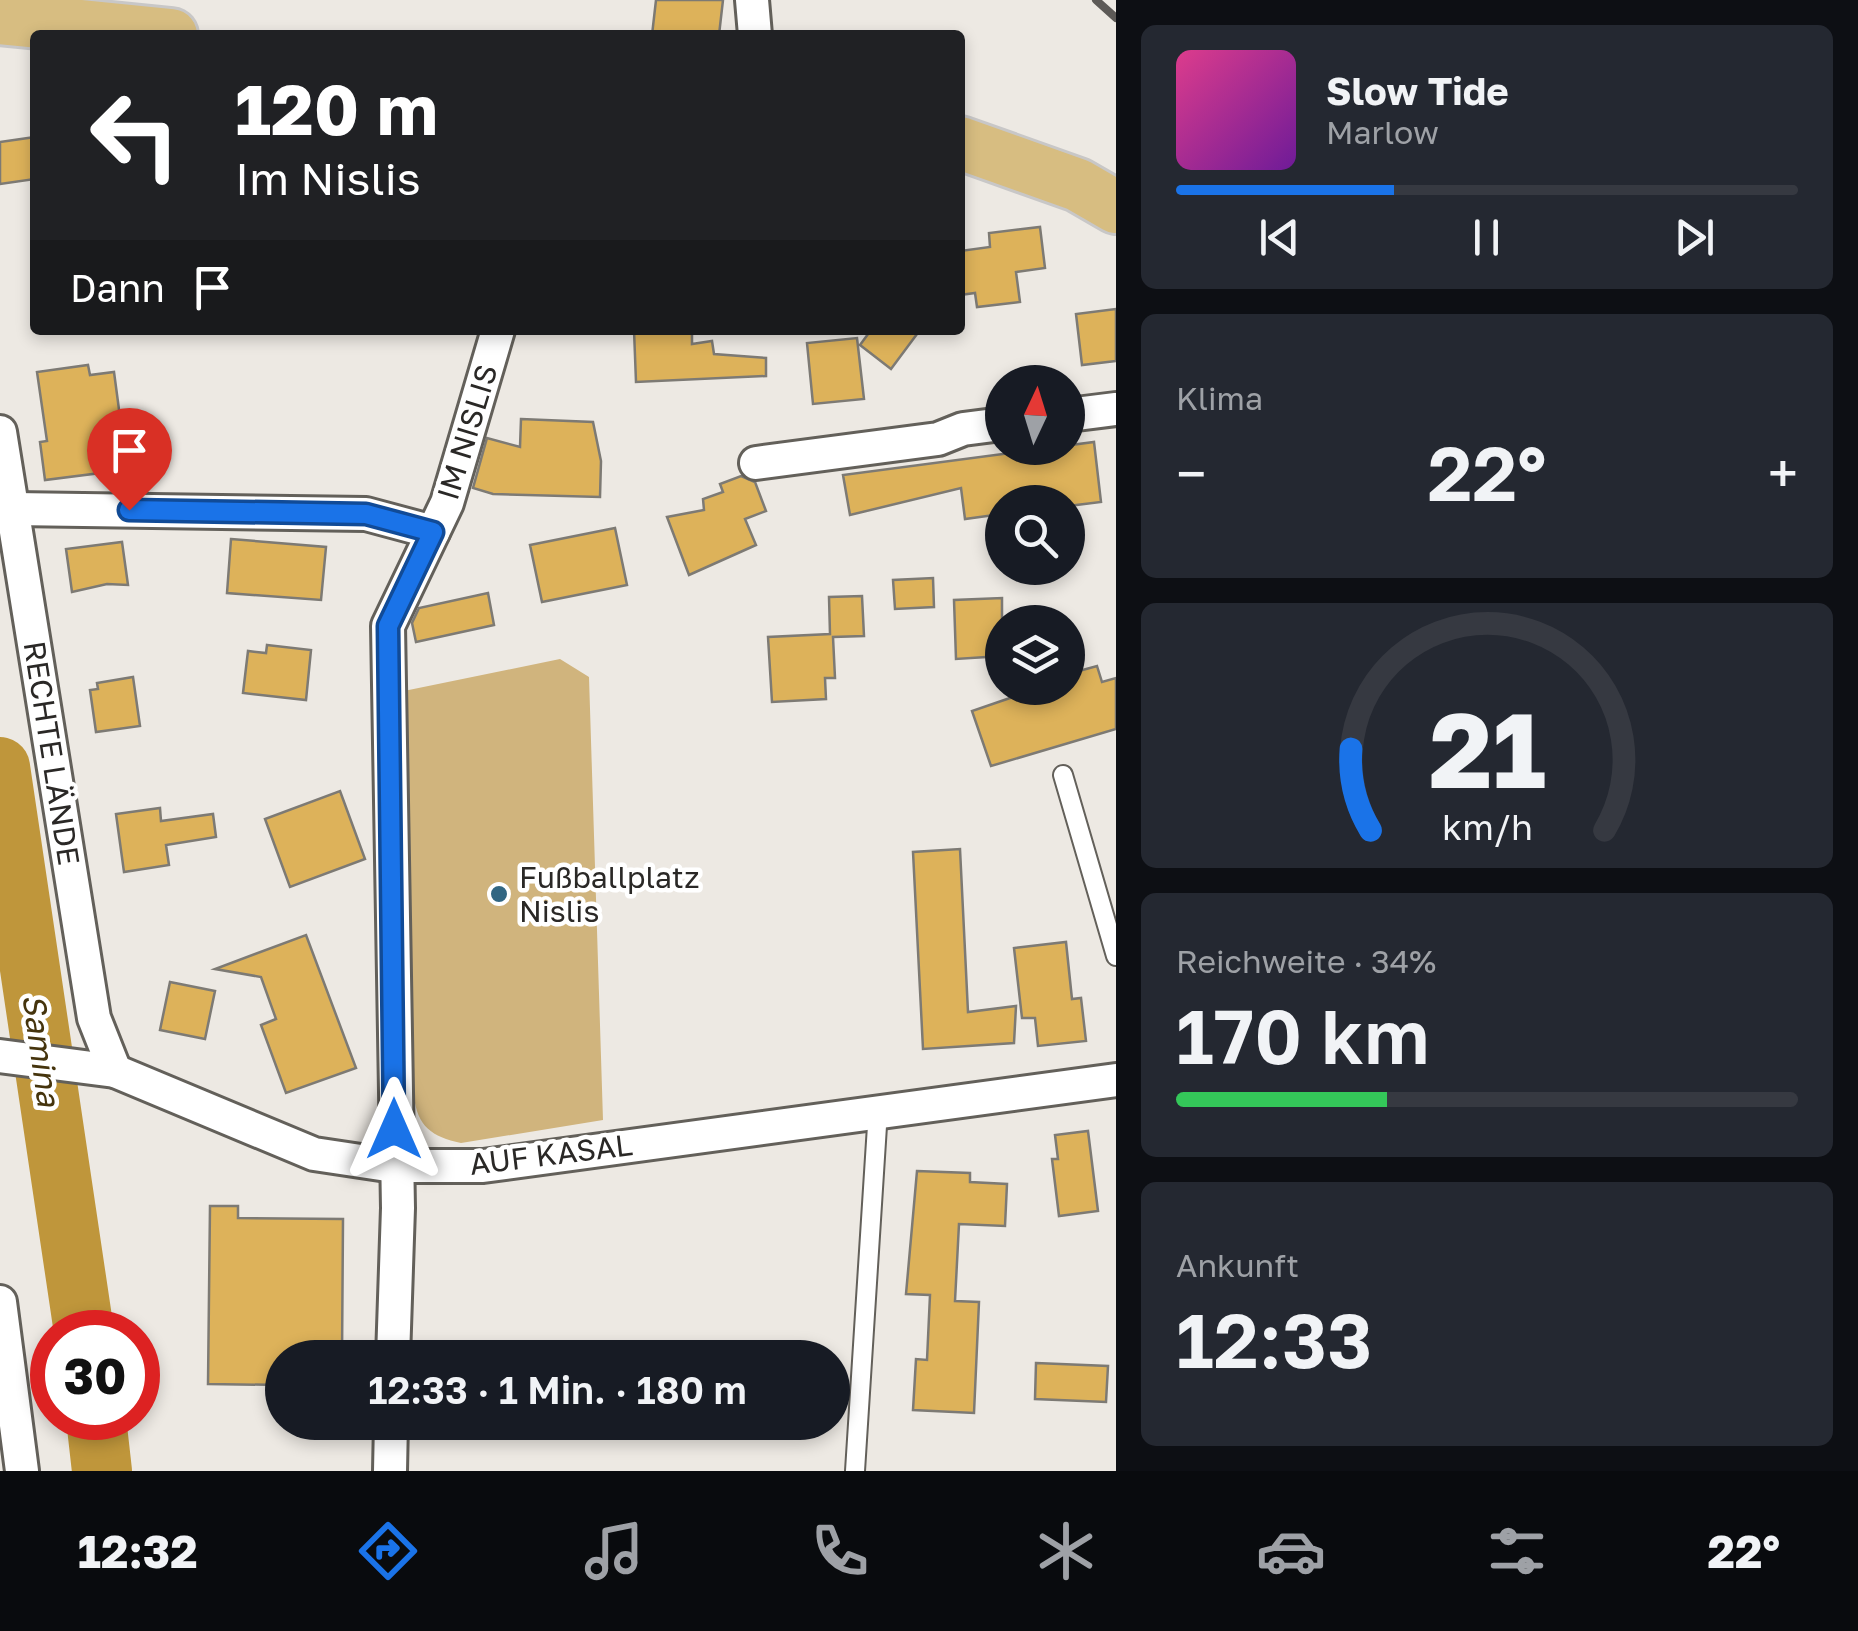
<!DOCTYPE html>
<html lang="de">
<head>
<meta charset="utf-8">
<style>
  body { margin:0; font-family:"Golos Text",sans-serif; background:#242831; color:#f1f3f6; height:100vh; display:flex; flex-direction:column; font-size:38px; white-space:nowrap }
  * { box-sizing:border-box; margin:0 }
  p { font-size:32px; color:#9ea1a6 }
  .icon { flex:none; width:55px; height:55px; fill:none; stroke:currentColor; stroke-width:2; stroke-linecap:round; stroke-linejoin:round }
  .map { position:relative; flex:1; overflow:hidden }
  .details { display:flex; flex-direction:column; gap:25px; padding:25px; background:#0d0f14; width:742px }
  .details>* { flex:none }
  .guide { position:absolute; left:30px; top:30px; width:935px; height:305px; border-radius:10px; box-shadow:0 5px 15px #0003; background:#202124; color:#fff; overflow:hidden }
  .needle { width:65px; rotate:4deg }
  .controls { position:absolute; left:985px; top:365px; display:grid; gap:20px }
  .controls a { display:grid; place-items:center; width:100px; height:100px; border-radius:50%; background:#171b24; box-shadow:0 5px 15px #0003; font-size:50px }
  .speed { position:absolute; left:30px; top:1310px; display:flex; gap:20px; font-size:50px; font-weight:700; text-align:center }
  .speed>* { display:grid; place-content:center; width:130px; height:130px; border-radius:50%; background:#171b24; box-shadow:0 5px 15px #0003; line-height:1 }
  .speed .limit { border:15px solid #d22; background:#fff; color:#111 }
  .pin { position:absolute; display:grid; place-items:center; width:85px; height:85px; color:#fff; margin:-102px -42px; border-radius:50% 50% 50% 0; rotate:-45deg; box-shadow:0 0 10px #0007 }
  .pin .icon { rotate:45deg }
  .me { position:absolute; width:110px; margin:-55px; rotate:0deg; stroke-linejoin:round; filter:drop-shadow(0 0 8px #0008) }
  .turn { display:flex; align-items:center; gap:35px; height:210px; padding:0 40px; font-size:45px }
  .turn .icon { width:130px; height:130px; stroke-width:2.5 }
  .turn b { display:block; font-size:70px; line-height:85px }
  .then { display:flex; align-items:center; height:95px; padding:0 40px; background:#0003; gap:20px; font-size:38px }
  .big { font-size:75px; font-weight:600; line-height:1.1 }
  .details .widget { flex:1; display:flex; flex-direction:column; justify-content:center; gap:15px; min-width:0; padding:0 35px; border-radius:15px; background:#242831 }
  .details .dial { align-items:center; gap:0 }
  .dial svg { height:260px; overflow:visible; fill:none; stroke:#363941; stroke-width:7; stroke-linecap:round; text-anchor:middle }
  .dial text { fill:#f1f3f6; stroke:none }
  .song { display:flex; align-items:center; gap:30px }
  .cover { width:120px; height:120px; border-radius:15px; background:linear-gradient(135deg,hsl(330 70% 55%),hsl(280 70% 35%)) }
  .played { height:10px; border-radius:5px; background:linear-gradient(90deg,#1a73e8 35%,#363941 35%) }
  .keys { display:flex; justify-content:space-around; direction:ltr }
  .heat { display:flex; justify-content:space-between; align-items:center; font-size:55px; direction:ltr }
  .charge { height:15px; border-radius:8px; background:linear-gradient(90deg,#34c759 34%,#363941 0) }
  .trip { position:absolute; left:265px; top:1340px; width:585px; height:100px; border-radius:50px; background:#171b24; box-shadow:0 5px 15px #0003; font-weight:600; line-height:100px; text-align:center }
  .tab-bar { display:flex; height:160px; justify-content:space-around; align-items:center; background:#090b0e; color:#9ea1a6 }
  .tab-bar .icon { width:70px; height:70px }
  .tab-bar .on { color:#1a73e8 }
  .tab-bar b { font-size:45px; color:#f1f3f6 }
  main { display:flex; flex:1; min-height:0 }
  .map>svg:first-child { display:block }
  .green { fill:#d0b47d }
  .lines { fill:none; stroke-linecap:round; stroke-linejoin:round }
  .river { stroke:#bf963b; stroke-width:60 }
  .building { fill:#ddb25a; stroke:#7d7a74; stroke-width:2.5 }
  .lane-casing { stroke:#63605a; stroke-width:22 }
  .street-casing { stroke:#63605a; stroke-width:38 }
  .primary-casing { stroke:#c8c7c7; stroke-width:58 }
  .lane { stroke:#fff; stroke-width:18 }
  .street { stroke:#fff; stroke-width:32 }
  .primary { stroke:#d7bd81; stroke-width:52 }
  .rail { stroke:#5d5a57; stroke-width:8 }
  .route-casing { stroke:#114b97; stroke-width:25 }
  .route { stroke:#1a73e8; stroke-width:18 }
  .poi-dot { fill:#316682; stroke:#fff; stroke-width:4 }
  .labels { text-anchor:middle; dominant-baseline:central; stroke-width:9; stroke-linejoin:round; paint-order:stroke }
  .street-label { font-size:30px; fill:#2a2826; stroke:#fff }
  .poi-label { font-size:30px; fill:#2a2826; stroke:#fff; text-anchor:start }
  .water-label { font-size:32px; font-style:italic; fill:#45340d; stroke:#fff }
</style>
</head>
<body>
<main>
<div class="map">
<svg width="1116" height="1471" viewBox="0 0 1116 1471">
  <rect width="100%" height="100%" fill="#ede9e3"/>
  <path class="green" d="M 560,659 L 589,677 L 603,1120 L 461,1143 C 432,1137 417,1126 414,1096 L 406,1095 L 399,692 Z"/>
  <g class="lines">
    <g class="river">
      <path d="M 0,767 L 84,1332"/>
      <path d="M 96,1418 L 102,1471"/>
    </g>
  </g>
  <g class="building">
    <path d="M 656,0 L 723,0 L 719,35 L 652,35 Z"/>
    <path d="M 35,137 L 35,179 L 0,184 L 0,142 Z"/>
    <path d="M 1040,227 L 1045,268 L 1016,272 L 1020,302 L 977,307 L 975,293 L 960,295 L 960,251 L 990,247 L 989,233 Z"/>
    <path d="M 1116,309 L 1116,361 L 1082,365 L 1076,314 Z"/>
    <path d="M 634,330 L 692,330 L 692,344 L 712,341 L 714,354 L 766,358 L 766,376 L 636,382 Z"/>
    <path d="M 871,330 L 920,330 L 891,369 L 860,345 Z"/>
    <path d="M 857,338 L 864,399 L 813,404 L 807,343 Z"/>
    <path d="M 88,365 L 90,375 L 114,372 L 122,432 L 150,428 L 156,473 L 102,480 L 101,473 L 45,480 L 40,442 L 47,441 L 37,372 Z"/>
    <path d="M 521,419 L 593,422 L 601,461 L 600,497 L 493,494 L 473,488 L 487,438 L 520,447 Z"/>
    <path d="M 1094,442 L 1101,502 L 1068,506 L 1068,502 L 1002,502 L 1002,514 L 965,519 L 961,488 L 850,515 L 843,475 Z"/>
    <path d="M 741,476 L 755,482 L 766,511 L 745,519 L 756,545 L 689,575 L 667,517 L 704,510 L 703,499 L 723,492 L 720,484 Z"/>
    <path d="M 615,528 L 627,585 L 542,602 L 530,545 Z"/>
    <path d="M 231,539 L 326,547 L 321,600 L 227,593 Z"/>
    <path d="M 122,542 L 128,585 L 107,584 L 72,592 L 66,549 Z"/>
    <path d="M 933,578 L 934,607 L 895,609 L 893,580 Z"/>
    <path d="M 488,593 L 494,625 L 416,642 L 412,623 L 419,608 Z"/>
    <path d="M 862,596 L 864,636 L 833,637 L 835,678 L 825,678 L 826,699 L 772,702 L 768,637 L 830,634 L 829,597 Z"/>
    <path d="M 1002,598 L 1002,656 L 956,659 L 954,600 Z"/>
    <path d="M 267,645 L 311,650 L 306,700 L 243,693 L 248,651 L 266,653 Z"/>
    <path d="M 1097,666 L 1102,682 L 1116,678 L 1116,729 L 991,766 L 972,711 L 1010,698 L 1004,688 L 1068,688 L 1068,674 Z"/>
    <path d="M 133,677 L 140,726 L 96,732 L 90,690 L 98,689 L 97,683 Z"/>
    <path d="M 340,791 L 365,859 L 290,887 L 265,819 Z"/>
    <path d="M 160,808 L 161,821 L 213,814 L 216,837 L 166,845 L 169,865 L 124,872 L 116,814 Z"/>
    <path d="M 960,849 L 968,1012 L 1016,1006 L 1014,1043 L 923,1049 L 913,852 Z"/>
    <path d="M 306,935 L 356,1068 L 286,1093 L 261,1025 L 276,1019 L 261,977 L 215,969 Z"/>
    <path d="M 1066,942 L 1072,999 L 1081,998 L 1086,1041 L 1038,1046 L 1035,1018 L 1022,1018 L 1014,948 Z"/>
    <path d="M 170,982 L 215,991 L 205,1039 L 160,1030 Z"/>
    <path d="M 1088,1131 L 1098,1211 L 1059,1216 L 1052,1159 L 1058,1159 L 1055,1135 Z"/>
    <path d="M 917,1171 L 970,1173 L 970,1182 L 1007,1184 L 1005,1226 L 959,1224 L 955,1301 L 979,1302 L 974,1413 L 913,1410 L 916,1359 L 927,1360 L 930,1295 L 906,1294 Z"/>
    <path d="M 210,1206 L 238,1206 L 238,1218 L 343,1219 L 342,1358 L 282,1358 L 282,1385 L 208,1384 Z"/>
    <path d="M 1036,1363 L 1108,1366 L 1106,1402 L 1035,1399 Z"/>
  </g>
  <g class="lines">
    <defs>
      <g id="lane">
        <path d="M 1063,775 L 1116,956"/>
        <path d="M 855,1471 L 878,1110"/>
      </g>
      <g id="street">
        <path d="M 752,0 L 755,35"/>
        <path d="M 1068,415 L 1116,409"/>
        <path d="M 0,432 L 94,1018 L 115,1071"/>
        <path d="M 756,463 L 938,439 L 963,429 L 1002,424"/>
        <path d="M 14,509 L 366,514 L 433,532"/>
        <path d="M 0,1056 L 115,1071 L 314,1154 L 394,1166 L 483,1166 L 1116,1080"/>
        <path d="M 0,1302 L 22,1471"/>
        <path d="M 393,1358 L 398,1208 L 388,626 L 447,503 L 498,330"/>
        <path d="M 390,1471 L 391,1422"/>
      </g>
      <g id="primary">
        <path d="M 0,18 L 171,35"/>
        <path d="M 960,143 L 1078,185 L 1116,207"/>
      </g>
    </defs>
    <use href="#lane" class="lane-casing"/>
    <use href="#street" class="street-casing"/>
    <use href="#primary" class="primary-casing"/>
    <use href="#lane" class="lane"/>
    <use href="#street" class="street"/>
    <use href="#primary" class="primary"/>
    <path class="rail" d="M 1096,0 L 1116,18"/>
  </g>
  <g class="lines">
    <defs>
      <path id="route" d="M 129,510 L 366,514 L 433,532 L 388,626 L 394,1129"/>
    </defs>
    <use href="#route" class="route-casing"/>
    <use href="#route" class="route"/>
  </g>
  <circle class="poi-dot" cx="499" cy="894" r="10"/>
  <g class="labels">
    <g class="street-label">
      <text transform="translate(467 432) rotate(-73)">IM NISLIS</text>
      <text transform="translate(52 753) rotate(81)">RECHTE LÄNDE</text>
      <text transform="translate(551 1154) rotate(-7)">AUF KASAL</text>
    </g>
    <g class="poi-label">
      <text x="519" y="877">Fußballplatz<tspan x="519" dy="34">Nislis</tspan></text>
    </g>
    <g class="water-label">
      <text transform="translate(42 1050) rotate(82)">Samina</text>
    </g>
  </g>
</svg>
<div class="controls">
<a><svg class="needle" viewBox="-14 -14 28 28"><path d="M0-13l5 13h-10z" fill="#e53935"/><path d="M0 13l5-13h-10z" fill="#9ea1a6"/></svg></a>
<a><svg class="icon" aria-label="search" viewBox="0 0 24 24"><circle cx="10" cy="10" r="6"/><path d="M15 15l6 6"/></svg></a>
<a><svg class="icon" aria-label="layers" viewBox="0 0 24 24"><path d="M12 4l9 5-9 5-9-5zM3 14l9 5 9-5"/></svg></a>
</div>
<div class="speed"><div class="limit">30</div></div>
<div class="pin" style="left:129px;top:510px;background:#d93025"><svg class="icon" aria-label="arrive" viewBox="0 0 24 24"><path d="M6 21V4h12l-3 4 3 4H6"/></svg></div>
<svg class="me" style="left:394px;top:1129px" viewBox="-20 -20 40 40"><path d="M0-17L14 15 0 8-14 15z" fill="#1a73e8" stroke="#fff" stroke-width="4"/></svg>
<div class="trip">12:33 · 1 Min. · 180 m</div>
<div class="guide">
<div class="turn"><svg class="icon" aria-label="left" viewBox="0 0 24 24"><path d="M17 20v-9H6M10 6l-5 5 5 5"/></svg><div><b>120 m</b>Im Nislis</div></div>
<div class="then">Dann<svg class="icon" aria-label="arrive" viewBox="0 0 24 24"><path d="M6 21V4h12l-3 4 3 4H6"/></svg></div>
</div>
</div>
<section class="details">
<div class="widget">
<div class="song"><i class="cover"></i><div><b>Slow Tide</b><p>Marlow</p></div></div>
<div class="played"></div>
<div class="keys"><svg class="icon" aria-label="previous" viewBox="0 0 24 24"><path d="M18 5L8 12l10 7zM5 5v14"/></svg><svg class="icon" aria-label="pause" viewBox="0 0 24 24"><path d="M8 5v14M16 5v14"/></svg><svg class="icon" aria-label="next" viewBox="0 0 24 24"><path d="M6 5l10 7-10 7zM19 5v14"/></svg></div>
</div>
<div class="widget"><p>Klima</p>
<div class="heat"><a>−</a><b class="big">22°</b><a>+</a></div>
</div>
<div class="widget dial"><svg viewBox="0 0 100 80">
<path d="M14 69A42 42 0 1 1 86 69"/>
<path d="M14 69A42 42 0 0 1 8 44" stroke="#1a73e8"/>
<text x="50" y="56" font-size="32" font-weight="700">21</text>
<text x="50" y="72" font-size="11">km/h</text>
</svg></div>
<div class="widget"><p>Reichweite · 34%</p><b class="big">170 km</b><div class="charge"></div></div>
<div class="widget"><p>Ankunft</p><b class="big">12:33</b></div>
</section>
</main>
<nav class="tab-bar">
<b>12:32</b>
<svg class="icon on" aria-label="directions" viewBox="0 0 24 24"><path d="M12 3l9 9-9 9-9-9zM9 14v-3h6M13 9l2 2-2 2"/></svg>
<svg class="icon" aria-label="music" viewBox="0 0 24 24"><path d="M9 18V5l10-2v13"/><circle cx="6" cy="18" r="3"/><circle cx="16" cy="16" r="3"/></svg>
<svg class="icon" aria-label="phone" viewBox="0 0 24 24"><path d="M5 4h4l2 5-3 2q2 4 5 5l2-3 5 2v4C11 20 4 13 5 4z"/></svg>
<svg class="icon" aria-label="climate" viewBox="0 0 24 24"><path d="M12 3v18M4 7l16 10M4 17L20 7"/></svg>
<svg class="icon" aria-label="car" viewBox="0 0 24 24"><path d="M5 17H2v-5l4-1 3-4h7l3 4 3 1v5h-3M9 17h6M6 11h13"/><circle cx="7" cy="17" r="2"/><circle cx="17" cy="17" r="2"/></svg>
<svg class="icon" aria-label="filters" viewBox="0 0 24 24"><path d="M4 7h16M4 17h16"/><circle cx="9" cy="7" r="2"/><circle cx="15" cy="17" r="2"/></svg>
<b>22°</b>
</nav>
</body>
</html>
